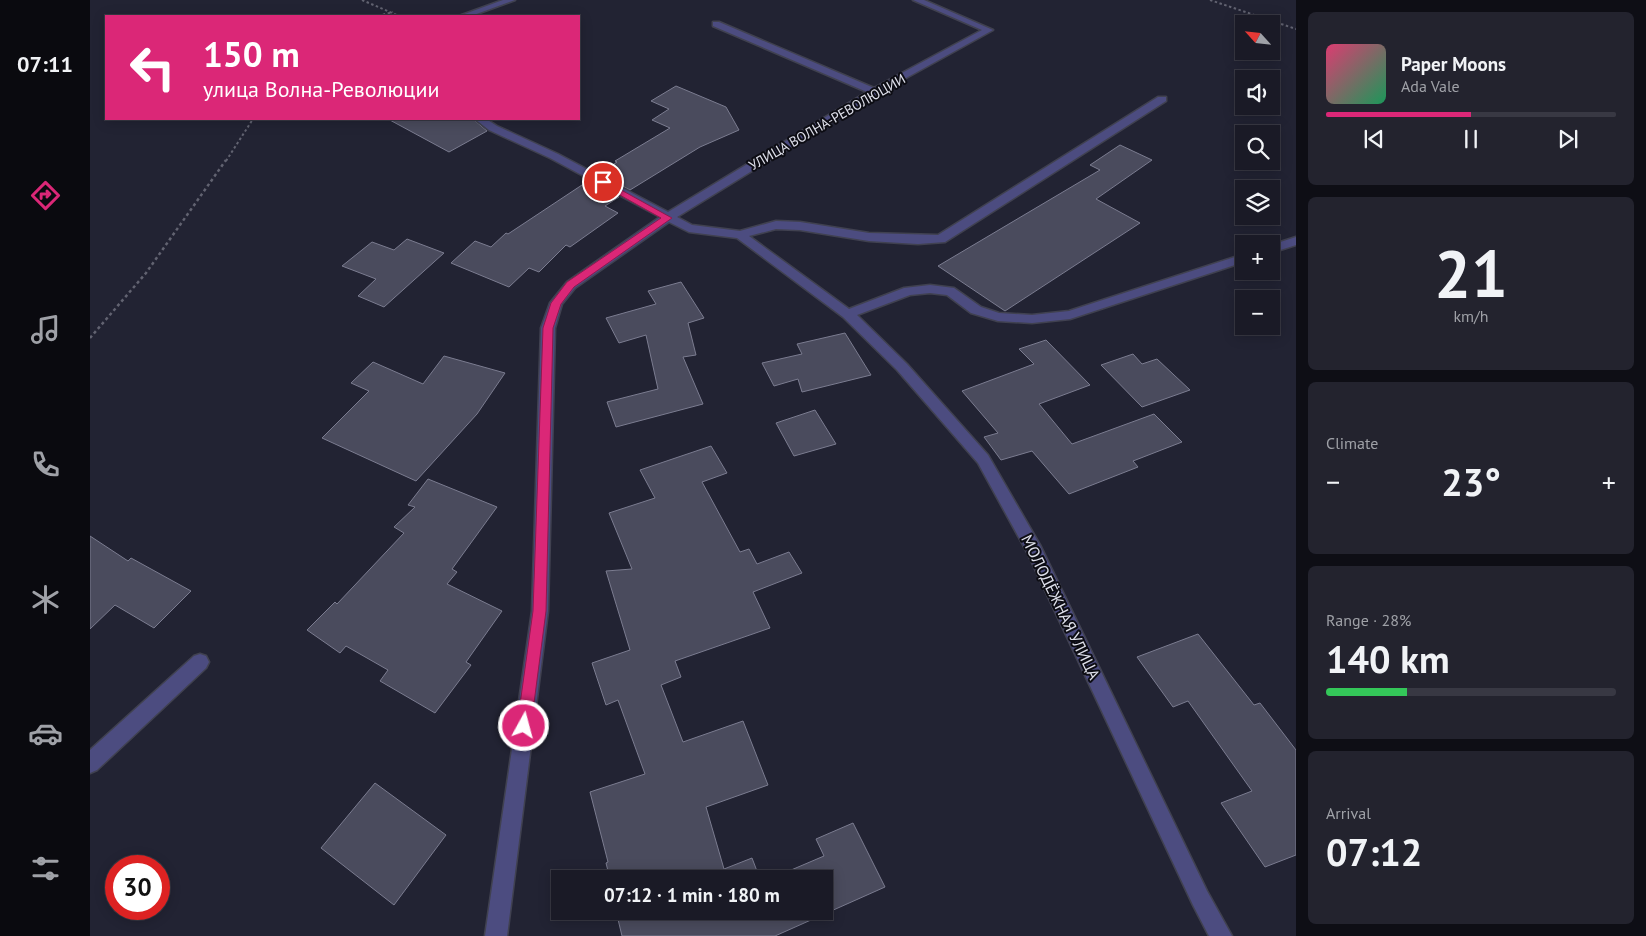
<!DOCTYPE html>
<html lang="en">
<head>
<meta charset="utf-8">
<style>
  body { margin:0; font-family:"PT Sans",sans-serif; background:#23232e; color:#f1f3f6; height:100vh; display:flex; flex-direction:column; font-size:19px; white-space:nowrap }
  * { box-sizing:border-box; margin:0 }
  p { font-size:16px; color:#9fa1a7 }
  .icon { flex:none; width:28px; height:28px; fill:none; stroke:currentColor; stroke-width:2; stroke-linecap:round; stroke-linejoin:round }
  .map { position:relative; flex:1; overflow:hidden }
  .sheet { display:flex; flex-direction:column; gap:12px; padding:12px; background:#0e0e15; width:350px }
  .sheet>* { flex:none }
  .guide { position:absolute; left:15px; top:15px; width:475px; height:105px; border-radius:0px; box-shadow:0 2px 12px #0003,0 0 0 1px #383843; background:#db2777; color:#fff; overflow:hidden }
  .needle { width:32px; rotate:297deg }
  .controls { position:absolute; left:1145px; top:15px; display:grid; gap:10px }
  .controls a { display:grid; place-items:center; width:45px; height:45px; border-radius:0px; background:#1a1a26; box-shadow:0 2px 12px #0003,0 0 0 1px #383843; font-size:25px }
  .speed { position:absolute; left:15px; top:855px; display:flex; gap:10px; font-size:25px; font-weight:700; text-align:center }
  .speed>* { display:grid; place-content:center; width:65px; height:65px; border-radius:50%; background:#1a1a26; box-shadow:0 2px 12px #0003,0 0 0 1px #383843; line-height:1 }
  .speed .limit { border:8px solid #d22; background:#fff; color:#111 }
  .pin { position:absolute; display:grid; place-items:center; width:42px; height:42px; color:#fff; margin:-21px; border:2px solid #fff; border-radius:50%; box-shadow:0 1px 5px #0007 }
  .me { position:absolute; width:55px; margin:-28px; rotate:7deg; stroke-linejoin:round; filter:drop-shadow(0 0 4px #0008) }
  .turn { display:flex; align-items:center; gap:18px; height:105px; padding:0 15px; font-size:22px }
  .turn .icon { width:65px; height:65px; stroke-width:2.5 }
  .turn b { display:block; font-size:35px; line-height:42px }
  .big { font-size:38px; font-weight:800; line-height:1.1 }
  .sheet .tile { flex:1; display:flex; flex-direction:column; justify-content:center; gap:8px; min-width:0; padding:0 18px; border-radius:8px; background:#23232e }
  .sheet .dial { align-items:center; gap:0 }
  .dial b { font-size:65px; line-height:1 }
  .song { display:flex; align-items:center; gap:15px }
  .cover { width:60px; height:60px; border-radius:8px; background:linear-gradient(135deg,hsl(340 70% 55%),hsl(150 70% 35%)) }
  .played { height:5px; border-radius:2px; background:linear-gradient(90deg,#db2777 50%,#383843 50%) }
  .keys { display:flex; justify-content:space-around; direction:ltr }
  .heat { display:flex; justify-content:space-between; align-items:center; font-size:28px; direction:ltr }
  .charge { height:8px; border-radius:4px; background:linear-gradient(90deg,#34c759 28%,#383843 0) }
  .trip { position:absolute; left:461px; top:870px; width:282px; height:50px; border-radius:0px; background:#1a1a26; box-shadow:0 2px 12px #0003,0 0 0 1px #383843; font-weight:800; line-height:50px; text-align:center }
  main { display:flex; flex:1; min-height:0 }
  .dock { display:flex; flex-direction:column; width:90px; justify-content:space-around; align-items:center; background:#0a0a0f; color:#9fa1a7 }
  .dock .icon { width:35px; height:35px }
  .dock .selected { color:#db2777 }
  .dock b { font-size:22px; color:#f1f3f6 }
  .map>svg:first-child { display:block }
  .building { fill:#4a4b5d; stroke:#7b7c90 }
  .lines { fill:none; stroke-linecap:round; stroke-linejoin:round }
  .minor-casing { stroke:#404150; stroke-width:3 }
  .path-far1 { stroke:#626371; stroke-width:2; stroke-dasharray:2.5 2.5; stroke-linecap:butt }
  .path { stroke:#626371; stroke-width:2.5; stroke-dasharray:3 3; stroke-linecap:butt }
  .minor { fill:#4c4c80; fill-rule:evenodd }
  .route { fill:#db2777; stroke:#8e194d }
  .labels { text-anchor:middle; dominant-baseline:central; stroke-width:4; stroke-linejoin:round; paint-order:stroke }
  .far-street-label { font-size:14px; fill:#dfe0eb; stroke:#0d0d14 }
  .street-label { font-size:16px; fill:#dfe0eb; stroke:#0d0d14 }
</style>
</head>
<body>
<main>
<nav class="dock">
<b>07:11</b>
<svg class="icon selected" aria-label="directions" viewBox="0 0 24 24"><path d="M12 3l9 9-9 9-9-9zM9 14v-3h6M13 9l2 2-2 2"/></svg>
<svg class="icon" aria-label="music" viewBox="0 0 24 24"><path d="M9 18V5l10-2v13"/><circle cx="6" cy="18" r="3"/><circle cx="16" cy="16" r="3"/></svg>
<svg class="icon" aria-label="phone" viewBox="0 0 24 24"><path d="M5 4h4l2 5-3 2q2 4 5 5l2-3 5 2v4C11 20 4 13 5 4z"/></svg>
<svg class="icon" aria-label="climate" viewBox="0 0 24 24"><path d="M12 3v18M4 7l16 10M4 17L20 7"/></svg>
<svg class="icon" aria-label="car" viewBox="0 0 24 24"><path d="M5 17H2v-5l4-1 3-4h7l3 4 3 1v5h-3M9 17h6M6 11h13"/><circle cx="7" cy="17" r="2"/><circle cx="17" cy="17" r="2"/></svg>
<svg class="icon" aria-label="filters" viewBox="0 0 24 24"><path d="M4 7h16M4 17h16"/><circle cx="9" cy="7" r="2"/><circle cx="15" cy="17" r="2"/></svg>
</nav>
<div class="map">
<svg width="1206" height="936" viewBox="0 0 1206 936">
  <rect width="100%" height="100%" fill="#222333"/>
  <g class="building">
    <path d="M 586,86 L 636,107 L 649,130 L 610,147 L 540,190 L 509,174 L 527,162 L 525,161 L 580,128 L 562,120 L 579,109 L 561,101 Z"/>
    <path d="M 298,119 L 383,119 L 397,131 L 359,152 Z"/>
    <path d="M 1030,145 L 1062,160 L 1006,199 L 1050,223 L 915,311 L 848,266 L 1010,170 L 1000,165 Z"/>
    <path d="M 498,181 L 529,197 L 515,206 L 528,213 L 480,247 L 476,245 L 449,272 L 439,268 L 419,287 L 361,263 L 385,241 L 401,247 L 416,233 L 418,234 Z"/>
    <path d="M 317,239 L 354,253 L 294,307 L 268,296 L 286,279 L 252,266 L 282,242 L 304,250 Z"/>
    <path d="M 591,282 L 614,318 L 598,323 L 606,355 L 593,357 L 613,404 L 526,427 L 517,402 L 568,389 L 556,335 L 529,343 L 516,318 L 566,304 L 558,291 Z"/>
    <path d="M 755,333 L 781,375 L 712,392 L 708,379 L 684,386 L 672,363 L 712,354 L 707,344 Z"/>
    <path d="M 956,340 L 1000,385 L 949,404 L 982,444 L 1064,414 L 1092,442 L 1043,461 L 1048,467 L 979,494 L 942,451 L 911,460 L 894,437 L 908,433 L 872,391 L 944,364 L 929,349 Z"/>
    <path d="M 1043,354 L 1052,364 L 1067,359 L 1100,390 L 1052,407 L 1011,365 Z"/>
    <path d="M 354,356 L 415,373 L 387,414 L 326,481 L 232,438 L 279,391 L 261,383 L 283,362 L 333,384 Z"/>
    <path d="M 725,410 L 746,444 L 704,456 L 686,423 Z"/>
    <path d="M 621,446 L 637,473 L 612,482 L 650,552 L 659,549 L 667,564 L 699,552 L 712,573 L 663,592 L 680,628 L 585,661 L 591,677 L 571,685 L 593,742 L 653,721 L 678,785 L 616,807 L 634,869 L 662,858 L 670,879 L 520,879 L 516,863 L 518,862 L 500,792 L 555,774 L 528,700 L 516,705 L 502,663 L 540,650 L 516,571 L 542,569 L 519,513 L 565,498 L 550,470 Z"/>
    <path d="M 338,479 L 407,507 L 362,569 L 367,572 L 357,584 L 412,611 L 376,662 L 381,665 L 345,713 L 290,681 L 298,670 L 256,646 L 250,653 L 217,630 L 245,602 L 247,604 L 314,533 L 304,527 L 325,507 L 318,505 Z"/>
    <path d="M 0,536 L 38,561 L 41,558 L 101,591 L 64,628 L 25,605 L 0,629 Z"/>
    <path d="M 1108,634 L 1164,705 L 1170,703 L 1206,750 L 1206,855 L 1175,867 L 1131,803 L 1162,791 L 1098,701 L 1083,707 L 1047,657 Z"/>
    <path d="M 285,783 L 356,835 L 304,905 L 231,848 Z"/>
    <path d="M 763,823 L 795,887 L 685,936 L 532,936 L 526,911 L 735,911 L 735,879 L 680,879 L 734,856 L 726,839 Z"/>
  </g>
  <g class="lines">
    <defs>
      <g id="minor">
        <path d="M 413,0 L 425,0 L 381,16 L 369,16 Z"/>
        <path d="M 823,0 L 834,0 L 903,30 L 787,94 L 587,217 L 602,225 L 650,231 L 686,221 L 710,222 L 779,233 L 848,235 L 1068,97 L 1076,97 L 1076,101 L 855,242 L 828,244 L 779,241 L 710,230 L 686,229 L 659,236 L 759,309 L 814,288 L 840,285 L 864,288 L 891,307 L 909,313 L 942,315 L 979,311 L 1154,254 L 1154,262 L 980,319 L 942,323 L 908,321 L 881,313 L 857,295 L 840,293 L 820,295 L 767,315 L 817,364 L 898,455 L 950,545 L 1117,891 L 1142,936 L 1119,936 L 1103,905 L 938,554 L 888,463 L 807,370 L 753,317 L 647,238 L 599,232 L 579,222 L 485,288 L 472,304 L 465,328 L 458,611 L 417,936 L 395,936 L 442,611 L 451,328 L 460,303 L 477,282 L 570,217 L 460,158 L 399,130 L 385,119 L 396,119 L 407,126 L 468,154 L 578,212 L 777,92 L 623,26 L 623,22 L 629,22 L 784,88 L 892,30 Z"/>
        <path d="M 1206,237 L 1206,245 L 1181,253 L 1181,245 Z"/>
        <path d="M 110,654 L 116,656 L 119,662 L 116,668 L 7,770 L 0,773 L 0,750 L 104,656 Z"/>
      </g>
    </defs>
    <use href="#minor" class="minor-casing"/>
    <g class="path-far1">
      <path d="M 272,0 L 309,16"/>
      <path d="M 1120,0 L 1206,29"/>
      <path d="M 288,16 L 303,12"/>
      <path d="M 136,161 L 163,119"/>
    </g>
    <path class="path" d="M 0,338 L 56,273 L 136,160"/>
    <use href="#minor" class="minor"/>
  </g>
  <path class="route" d="M 513,180 L 582,218 L 484,287 L 471,304 L 463,328 L 456,611 L 441,726 L 439,731 L 434,733 L 429,731 L 427,726 L 443,611 L 453,328 L 461,303 L 477,282 L 571,218 L 510,184 L 510,181 Z"/>
  <g class="labels">
    <g class="far-street-label">
      <text transform="translate(737 122) rotate(-30)">УЛИЦА ВОЛНА-РЕВОЛЮЦИИ</text>
    </g>
    <g class="street-label">
      <text transform="translate(971 607) rotate(64)">МОЛОДЁЖНАЯ УЛИЦА</text>
    </g>
  </g>
</svg>
<div class="controls">
<a><svg class="needle" viewBox="-14 -14 28 28"><path d="M0-13l5 13h-10z" fill="#e53935"/><path d="M0 13l5-13h-10z" fill="#9fa1a7"/></svg></a>
<a><svg class="icon" aria-label="sound" viewBox="0 0 24 24"><path d="M4 9h4l5-4v14l-5-4H4zM17 9q2 3 0 6"/></svg></a>
<a><svg class="icon" aria-label="search" viewBox="0 0 24 24"><circle cx="10" cy="10" r="6"/><path d="M15 15l6 6"/></svg></a>
<a><svg class="icon" aria-label="layers" viewBox="0 0 24 24"><path d="M12 4l9 5-9 5-9-5zM3 14l9 5 9-5"/></svg></a>
<a>+</a>
<a>−</a>
</div>
<div class="speed"><div class="limit">30</div></div>
<div class="pin" style="left:513px;top:182px;background:#d93025"><svg class="icon" aria-label="arrive" viewBox="0 0 24 24"><path d="M6 21V4h12l-3 4 3 4H6"/></svg></div>
<svg class="me" style="left:434px;top:726px" viewBox="-20 -20 40 40"><circle r="17" fill="#db2777" stroke="#fff" stroke-width="3"/><path d="M0-11L8 9 0 5-8 9z" fill="#fff"/></svg>
<div class="trip">07:12 · 1 min · 180 m</div>
<div class="guide">
<div class="turn"><svg class="icon" aria-label="left" viewBox="0 0 24 24"><path d="M17 20v-9H6M10 6l-5 5 5 5"/></svg><div><b>150 m</b>улица Волна-Революции</div></div>
</div>
</div>
<section class="sheet">
<div class="tile">
<div class="song"><i class="cover"></i><div><b>Paper Moons</b><p>Ada Vale</p></div></div>
<div class="played"></div>
<div class="keys"><svg class="icon" aria-label="previous" viewBox="0 0 24 24"><path d="M18 5L8 12l10 7zM5 5v14"/></svg><svg class="icon" aria-label="pause" viewBox="0 0 24 24"><path d="M8 5v14M16 5v14"/></svg><svg class="icon" aria-label="next" viewBox="0 0 24 24"><path d="M6 5l10 7-10 7zM19 5v14"/></svg></div>
</div>
<div class="tile dial"><b>21</b><p>km/h</p></div>
<div class="tile"><p>Climate</p>
<div class="heat"><a>−</a><b class="big">23°</b><a>+</a></div>
</div>
<div class="tile"><p>Range · 28%</p><b class="big">140 km</b><div class="charge"></div></div>
<div class="tile"><p>Arrival</p><b class="big">07:12</b></div>
</section>
</main>
</body>
</html>
